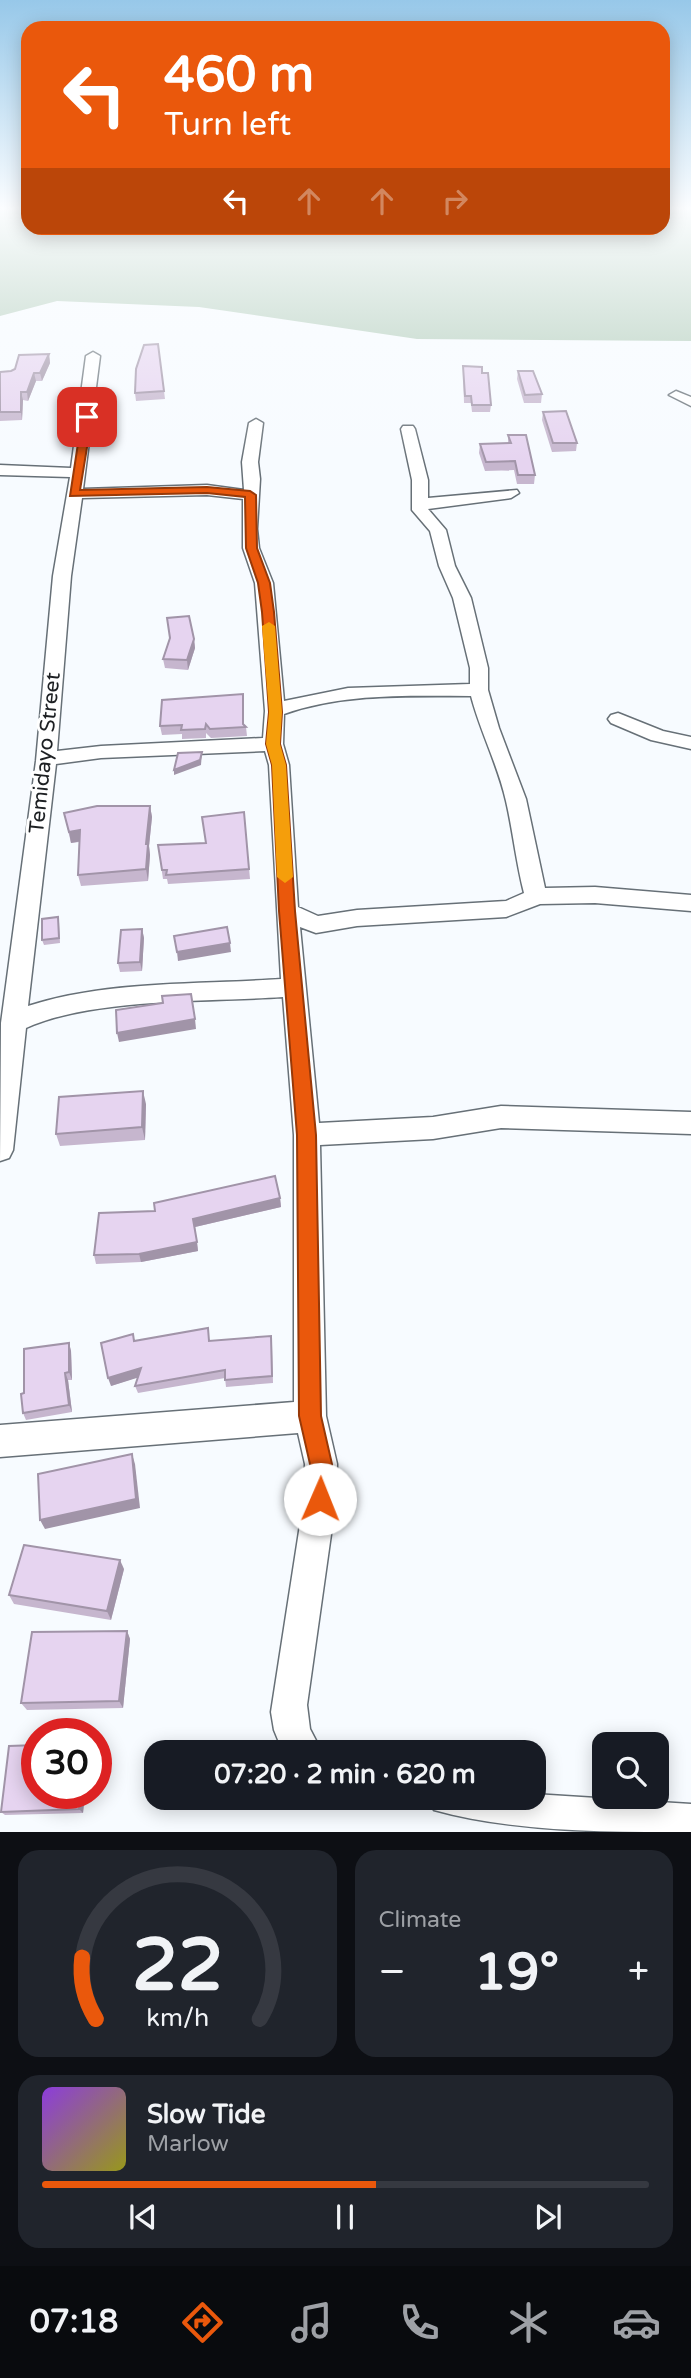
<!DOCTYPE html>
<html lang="en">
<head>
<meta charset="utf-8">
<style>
  body { margin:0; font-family:"Varela Round",sans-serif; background:#20242c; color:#f1f3f6; height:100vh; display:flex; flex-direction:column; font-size:26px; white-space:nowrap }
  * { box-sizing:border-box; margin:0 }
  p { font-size:23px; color:#9ea1a6 }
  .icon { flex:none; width:38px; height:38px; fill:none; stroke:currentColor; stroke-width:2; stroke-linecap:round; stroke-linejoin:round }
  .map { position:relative; height:1832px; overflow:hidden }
  .side { display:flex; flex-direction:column; gap:18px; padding:18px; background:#0d0f14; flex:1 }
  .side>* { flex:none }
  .guide { position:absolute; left:21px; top:21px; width:649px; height:214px; border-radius:21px; box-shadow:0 4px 18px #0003; background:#ea580c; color:#fff; overflow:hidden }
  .buttons { position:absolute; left:592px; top:1732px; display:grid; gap:14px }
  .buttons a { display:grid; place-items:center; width:77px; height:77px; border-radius:14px; background:#171b24; box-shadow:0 4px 18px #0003; font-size:35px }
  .speed { position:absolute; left:21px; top:1718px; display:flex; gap:14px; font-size:35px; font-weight:700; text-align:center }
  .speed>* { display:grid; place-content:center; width:91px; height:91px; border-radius:50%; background:#171b24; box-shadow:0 4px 18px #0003; line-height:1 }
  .speed .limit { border:10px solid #d22; background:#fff; color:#111 }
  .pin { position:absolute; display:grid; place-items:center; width:60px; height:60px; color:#fff; margin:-30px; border-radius:14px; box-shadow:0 4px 10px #0006 }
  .me { position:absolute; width:77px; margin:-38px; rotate:1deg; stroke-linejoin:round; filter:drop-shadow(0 0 5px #0008) }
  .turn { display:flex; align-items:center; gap:24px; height:147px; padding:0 28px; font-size:32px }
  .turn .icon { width:91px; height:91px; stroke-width:2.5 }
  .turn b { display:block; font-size:49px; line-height:60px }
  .lanes { display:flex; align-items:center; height:66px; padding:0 28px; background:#0003; justify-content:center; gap:35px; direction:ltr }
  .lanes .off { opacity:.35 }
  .big { font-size:52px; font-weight:800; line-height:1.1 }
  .side .widget { flex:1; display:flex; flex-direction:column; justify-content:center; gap:10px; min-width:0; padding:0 24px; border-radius:21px; background:#20242c }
  .side .dial { align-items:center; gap:0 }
  .dial svg { height:182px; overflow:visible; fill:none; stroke:#363941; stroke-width:7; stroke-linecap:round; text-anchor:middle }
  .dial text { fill:#f1f3f6; stroke:none }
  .song { display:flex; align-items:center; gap:21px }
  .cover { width:84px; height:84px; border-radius:10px; background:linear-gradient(135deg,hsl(270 70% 55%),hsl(60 70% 35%)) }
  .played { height:7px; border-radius:4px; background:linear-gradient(90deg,#ea580c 55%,#363941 55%) }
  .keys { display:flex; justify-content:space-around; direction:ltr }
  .heat { display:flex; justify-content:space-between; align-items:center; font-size:38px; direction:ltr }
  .side .tiles { flex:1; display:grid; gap:18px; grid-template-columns:1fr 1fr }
  .widget:last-child { grid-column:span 2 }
  .trip { position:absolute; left:144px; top:1740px; width:402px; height:70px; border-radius:21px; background:#171b24; box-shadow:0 4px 18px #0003; font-weight:800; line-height:70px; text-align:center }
  .dock { display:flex; height:112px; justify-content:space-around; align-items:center; background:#090b0e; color:#9ea1a6 }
  .dock .icon { width:49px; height:49px }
  .dock .active { color:#ea580c }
  .dock b { font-size:32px; color:#f1f3f6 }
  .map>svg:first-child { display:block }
  .forest { fill:#abc8b4 }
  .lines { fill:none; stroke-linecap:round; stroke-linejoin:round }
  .minor-casing { stroke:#677077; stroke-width:3 }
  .minor { fill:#fff; fill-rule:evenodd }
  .wall { fill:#c6b6ce }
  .shaded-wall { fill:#a194a8 }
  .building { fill:#e6d4f0; stroke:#a194a8; stroke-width:2 }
  .route { fill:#ea580c; stroke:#983908; stroke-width:2 }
  .slow { fill:#f59e0b }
  .labels { text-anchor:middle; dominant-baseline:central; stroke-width:6; stroke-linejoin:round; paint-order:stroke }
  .street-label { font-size:21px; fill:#1d2023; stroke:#fff }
</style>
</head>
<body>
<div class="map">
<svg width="691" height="1832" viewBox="0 0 691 1832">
  <rect width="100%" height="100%" fill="#f7fbff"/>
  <path class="forest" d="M 0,207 L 28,207 L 28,228 L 663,228 L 663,207 L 691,207 L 691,341 L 417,339 L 199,307 L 57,301 L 0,316 Z"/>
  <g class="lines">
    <defs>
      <g id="minor">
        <path d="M 93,352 L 100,356 L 83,489 L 207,485 L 244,490 L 242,462 L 249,423 L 256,419 L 263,423 L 258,462 L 260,479 L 257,529 L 259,548 L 273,583 L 284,701 L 348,688 L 470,684 L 470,668 L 453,598 L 439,566 L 430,531 L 412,510 L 412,480 L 401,429 L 403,426 L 413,426 L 415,429 L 428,480 L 428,498 L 517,490 L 519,493 L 511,498 L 428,509 L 446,530 L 455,566 L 471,598 L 488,668 L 488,690 L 499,728 L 526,799 L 545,888 L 595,887 L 691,895 L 691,911 L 595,903 L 540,904 L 506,917 L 357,926 L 316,933 L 300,927 L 319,1123 L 433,1117 L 501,1106 L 691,1112 L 691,1134 L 501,1128 L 433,1139 L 320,1145 L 326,1416 L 337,1464 L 336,1499 L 307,1705 L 310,1729 L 322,1752 L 283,1752 L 274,1730 L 271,1712 L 304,1499 L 305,1464 L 298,1433 L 0,1457 L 0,1425 L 294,1402 L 294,1135 L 283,997 C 209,1002 91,998 26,1028 L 13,1150 L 9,1158 L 0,1161 L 1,1023 L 36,761 L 53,576 L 70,477 L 0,475 L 0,465 L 71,468 L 86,356 ZM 207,495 L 243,499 L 243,548 L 255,583 L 265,711 L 263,738 L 101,746 L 57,751 L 71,576 L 82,498 ZM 471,696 C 480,731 498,765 506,801 C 513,831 516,862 524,893 L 506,901 L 357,910 L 318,916 L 298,907 L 289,765 L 283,744 L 284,714 C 344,693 409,696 471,696 ZM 265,751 L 269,765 L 281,979 C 197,985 109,980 28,1006 L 56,764 L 101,758 Z"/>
        <path d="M 676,391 L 691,397 L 691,406 L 669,395 Z"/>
        <path d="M 618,713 L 663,731 L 691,737 L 691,749 L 651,740 L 611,723 L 608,719 L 611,715 Z"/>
        <path d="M 534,1794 L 691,1804 L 691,1832 C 607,1832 513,1832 434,1810 L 428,1797 L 534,1797 Z"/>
      </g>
    </defs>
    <use href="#minor" class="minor-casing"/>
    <use href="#minor" class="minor"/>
  </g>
  <g class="wall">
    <path d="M 158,344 L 165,399 L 136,401 L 135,393 Z"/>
    <path d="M 49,354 L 50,363 L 42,381 L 36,381 L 28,401 L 23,400 L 22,420 L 0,421 L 0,372 L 11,371 Z"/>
    <path d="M 463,366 L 482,373 L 491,405 L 490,412 L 472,412 L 471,403 L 464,403 Z"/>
    <path d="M 518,371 L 542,394 L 541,403 L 524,403 L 517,379 Z"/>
    <path d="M 543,412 L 577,443 L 576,451 L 552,452 L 542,420 Z"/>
    <path d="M 508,435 L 535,475 L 534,484 L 517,484 L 514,470 L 485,471 L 479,453 L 480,444 L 508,443 Z"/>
    <path d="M 170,639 L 194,639 L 195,648 L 188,670 L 165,668 L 163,659 Z"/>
    <path d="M 243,694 L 244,725 L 246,727 L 247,736 L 211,738 L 206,733 L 206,738 L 182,739 L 182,734 L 162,735 L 160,726 Z"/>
    <path d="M 150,806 L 152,817 L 149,846 L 150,855 L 148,881 L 81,886 L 78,875 L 79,842 L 71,843 L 64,813 Z"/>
    <path d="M 244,812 L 250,879 L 168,884 L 167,879 L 163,879 L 158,845 L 206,843 Z"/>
    <path d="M 59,922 L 60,943 L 44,945 L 42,940 Z"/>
    <path d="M 142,929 L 144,938 L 142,971 L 120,972 L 118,963 Z"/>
    <path d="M 146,1104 L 145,1140 L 60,1146 L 56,1134 Z"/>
    <path d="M 280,1198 L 281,1207 L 195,1227 L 198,1251 L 141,1262 L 96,1264 L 94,1255 L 155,1211 Z"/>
    <path d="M 135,1341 L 210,1341 L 272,1344 L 273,1383 L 226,1387 L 225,1378 L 138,1393 L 135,1386 L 138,1377 L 111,1386 Z"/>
    <path d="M 69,1343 L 71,1351 L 72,1380 L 68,1380 L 72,1412 L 26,1420 L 23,1413 L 24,1393 Z"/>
    <path d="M 124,1569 L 111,1620 L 14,1604 L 9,1595 Z"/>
    <path d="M 127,1631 L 130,1639 L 123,1708 L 27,1710 L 21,1703 Z"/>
    <path d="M 37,1794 L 85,1794 L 83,1813 L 5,1815 L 1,1812 Z"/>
  </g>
  <g class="shaded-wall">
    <path d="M 49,354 L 50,363 L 42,381 L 40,373 Z"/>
    <path d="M 34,373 L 36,381 L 28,401 L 27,392 Z"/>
    <path d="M 21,392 L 23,400 L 22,420 L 21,412 Z"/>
    <path d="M 194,639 L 195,648 L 188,670 L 187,660 Z"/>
    <path d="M 202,752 L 201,765 L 174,775 L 174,770 Z"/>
    <path d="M 150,806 L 152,817 L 149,846 L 150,855 L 148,881 L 146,869 L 146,844 Z"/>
    <path d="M 80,830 L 82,841 L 71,843 L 69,832 Z"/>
    <path d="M 142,929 L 144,938 L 142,971 L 140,962 Z"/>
    <path d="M 230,943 L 231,952 L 178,961 L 177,952 Z"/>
    <path d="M 195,1019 L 196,1029 L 119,1042 L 117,1033 Z"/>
    <path d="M 143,1091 L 146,1104 L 145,1140 L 142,1127 Z"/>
    <path d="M 280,1198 L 281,1207 L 195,1227 L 193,1219 Z"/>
    <path d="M 197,1242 L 198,1251 L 141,1262 L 139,1254 Z"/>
    <path d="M 69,1343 L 71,1351 L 72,1380 L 69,1372 Z"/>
    <path d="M 141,1368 L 143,1376 L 111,1386 L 108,1378 Z"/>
    <path d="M 65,1373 L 68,1380 L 72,1412 L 69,1405 Z"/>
    <path d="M 132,1454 L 135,1464 L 140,1508 L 45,1529 L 40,1520 Z"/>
    <path d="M 120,1560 L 124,1569 L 111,1620 L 107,1611 Z"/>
    <path d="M 127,1631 L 130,1639 L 123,1708 L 119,1701 Z"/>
    <path d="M 81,1794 L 85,1794 L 83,1813 L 79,1809 Z"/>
  </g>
  <g class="building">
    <path d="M 158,344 L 164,391 L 135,393 L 136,369 L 144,345 Z"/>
    <path d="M 49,354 L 40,373 L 34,373 L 27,392 L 21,392 L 21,412 L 0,412 L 0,372 L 11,371 L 15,369 L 19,355 Z"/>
    <path d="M 463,366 L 482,367 L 482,373 L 488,373 L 491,405 L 472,405 L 471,396 L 465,396 Z"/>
    <path d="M 518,371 L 533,371 L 542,394 L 525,395 Z"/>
    <path d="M 566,411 L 577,443 L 553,443 L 543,412 Z"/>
    <path d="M 508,435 L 526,435 L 535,475 L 518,475 L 515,461 L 486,462 L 480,444 L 511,443 Z"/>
    <path d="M 189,616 L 194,639 L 187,660 L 163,659 L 170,638 L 167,618 Z"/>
    <path d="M 243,694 L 243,724 L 246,727 L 210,729 L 206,724 L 205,729 L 181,730 L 182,725 L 160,726 L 162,700 Z"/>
    <path d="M 202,752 L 200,760 L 174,770 L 178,753 Z"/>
    <path d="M 97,806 L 150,806 L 146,844 L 148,844 L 146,869 L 78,875 L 80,830 L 69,832 L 64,813 Z"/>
    <path d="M 244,812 L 249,869 L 166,875 L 167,870 L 162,870 L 158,845 L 206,843 L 202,817 Z"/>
    <path d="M 58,917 L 59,938 L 42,940 L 42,919 Z"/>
    <path d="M 227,927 L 230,943 L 177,952 L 174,936 Z"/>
    <path d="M 142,929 L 140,962 L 118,963 L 121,930 Z"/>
    <path d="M 191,994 L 195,1019 L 117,1033 L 116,1010 L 163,1003 L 162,996 Z"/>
    <path d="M 143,1091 L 142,1127 L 56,1134 L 59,1097 Z"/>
    <path d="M 275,1176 L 280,1198 L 193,1219 L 197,1242 L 139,1254 L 94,1255 L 99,1213 L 155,1211 L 154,1203 Z"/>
    <path d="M 208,1328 L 209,1341 L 271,1336 L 272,1376 L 225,1380 L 225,1370 L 135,1386 L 141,1368 L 108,1378 L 101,1343 L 133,1334 L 134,1341 Z"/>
    <path d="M 69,1343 L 69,1372 L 65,1373 L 69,1405 L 23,1413 L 21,1394 L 24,1393 L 24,1349 Z"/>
    <path d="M 132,1454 L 136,1499 L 40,1520 L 38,1474 Z"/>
    <path d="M 24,1545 L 120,1560 L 107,1611 L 9,1595 Z"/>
    <path d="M 127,1631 L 119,1701 L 21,1703 L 32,1632 Z"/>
    <path d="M 37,1745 L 37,1794 L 81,1794 L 79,1809 L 1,1812 L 9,1746 Z"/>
  </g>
  <linearGradient id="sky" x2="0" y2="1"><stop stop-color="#97c8e9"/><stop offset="0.45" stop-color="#fbfdff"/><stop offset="1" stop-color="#fbfdff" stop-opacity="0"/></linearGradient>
  <rect width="691" height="463" fill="url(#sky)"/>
  <path class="route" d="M 87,414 L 92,417 L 80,490 L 207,487 L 250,491 L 256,495 L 257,548 L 270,583 L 274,612 L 282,712 L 280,744 L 286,765 L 295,911 L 316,1135 L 321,1416 L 332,1464 L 332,1499 L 328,1507 L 320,1511 L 312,1507 L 309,1499 L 310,1464 L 299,1416 L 297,1135 L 279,911 L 272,765 L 266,744 L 269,712 L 262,612 L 258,583 L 246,548 L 245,497 L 207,493 L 70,496 L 82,417 Z"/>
  <path class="slow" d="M 269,622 L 275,626 L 282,712 L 280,744 L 286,765 L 293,877 L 285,883 L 277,877 L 272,765 L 266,744 L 269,712 L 262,626 Z"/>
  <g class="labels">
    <g class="street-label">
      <text transform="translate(45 753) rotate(-84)">Temidayo Street</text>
    </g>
  </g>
</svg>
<div class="buttons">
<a><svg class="icon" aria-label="search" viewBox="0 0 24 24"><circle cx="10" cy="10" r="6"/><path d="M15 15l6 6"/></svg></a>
</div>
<div class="speed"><div class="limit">30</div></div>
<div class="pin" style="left:87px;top:417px;background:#d93025"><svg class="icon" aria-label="arrive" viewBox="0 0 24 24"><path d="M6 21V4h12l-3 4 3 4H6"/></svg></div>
<svg class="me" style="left:320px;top:1499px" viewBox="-20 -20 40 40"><circle r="19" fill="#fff"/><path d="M0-13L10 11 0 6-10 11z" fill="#ea580c"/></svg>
<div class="trip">07:20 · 2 min · 620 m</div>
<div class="guide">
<div class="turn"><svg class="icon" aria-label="left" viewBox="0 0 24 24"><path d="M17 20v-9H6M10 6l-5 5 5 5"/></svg><div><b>460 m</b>Turn left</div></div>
<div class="lanes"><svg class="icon" aria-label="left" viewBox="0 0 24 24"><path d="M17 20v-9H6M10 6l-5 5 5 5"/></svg><svg class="icon off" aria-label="ahead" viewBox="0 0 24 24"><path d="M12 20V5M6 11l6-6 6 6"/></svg><svg class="icon off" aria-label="ahead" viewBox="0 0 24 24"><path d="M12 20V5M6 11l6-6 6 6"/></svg><svg class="icon off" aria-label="right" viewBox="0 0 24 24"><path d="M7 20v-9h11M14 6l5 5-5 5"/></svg></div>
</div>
</div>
<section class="side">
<div class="tiles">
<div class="widget dial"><svg viewBox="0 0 100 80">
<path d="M14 69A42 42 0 1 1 86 69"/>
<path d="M14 69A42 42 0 0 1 8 42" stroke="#ea580c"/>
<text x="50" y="56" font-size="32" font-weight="700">22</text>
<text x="50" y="72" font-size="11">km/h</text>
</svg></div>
<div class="widget"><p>Climate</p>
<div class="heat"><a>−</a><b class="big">19°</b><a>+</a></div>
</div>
<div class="widget">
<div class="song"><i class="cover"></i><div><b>Slow Tide</b><p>Marlow</p></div></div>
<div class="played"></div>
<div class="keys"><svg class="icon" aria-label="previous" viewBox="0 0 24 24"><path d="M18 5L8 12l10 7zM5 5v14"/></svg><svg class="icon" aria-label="pause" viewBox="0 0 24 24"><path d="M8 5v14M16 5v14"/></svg><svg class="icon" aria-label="next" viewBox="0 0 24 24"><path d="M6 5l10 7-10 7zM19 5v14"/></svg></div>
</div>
</div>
</section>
<nav class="dock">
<b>07:18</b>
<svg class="icon active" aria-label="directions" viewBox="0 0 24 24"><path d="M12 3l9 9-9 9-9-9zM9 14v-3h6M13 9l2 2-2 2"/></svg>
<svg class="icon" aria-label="music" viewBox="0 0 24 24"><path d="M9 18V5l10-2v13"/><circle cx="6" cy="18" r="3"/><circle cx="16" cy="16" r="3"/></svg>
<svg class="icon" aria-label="phone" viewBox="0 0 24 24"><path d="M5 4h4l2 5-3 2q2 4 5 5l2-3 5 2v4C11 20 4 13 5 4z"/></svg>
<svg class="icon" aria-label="climate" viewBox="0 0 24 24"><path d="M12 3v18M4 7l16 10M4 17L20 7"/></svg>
<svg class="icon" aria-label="car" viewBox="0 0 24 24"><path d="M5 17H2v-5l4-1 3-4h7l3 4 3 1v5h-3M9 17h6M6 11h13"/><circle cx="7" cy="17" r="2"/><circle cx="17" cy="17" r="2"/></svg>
</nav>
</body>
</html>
